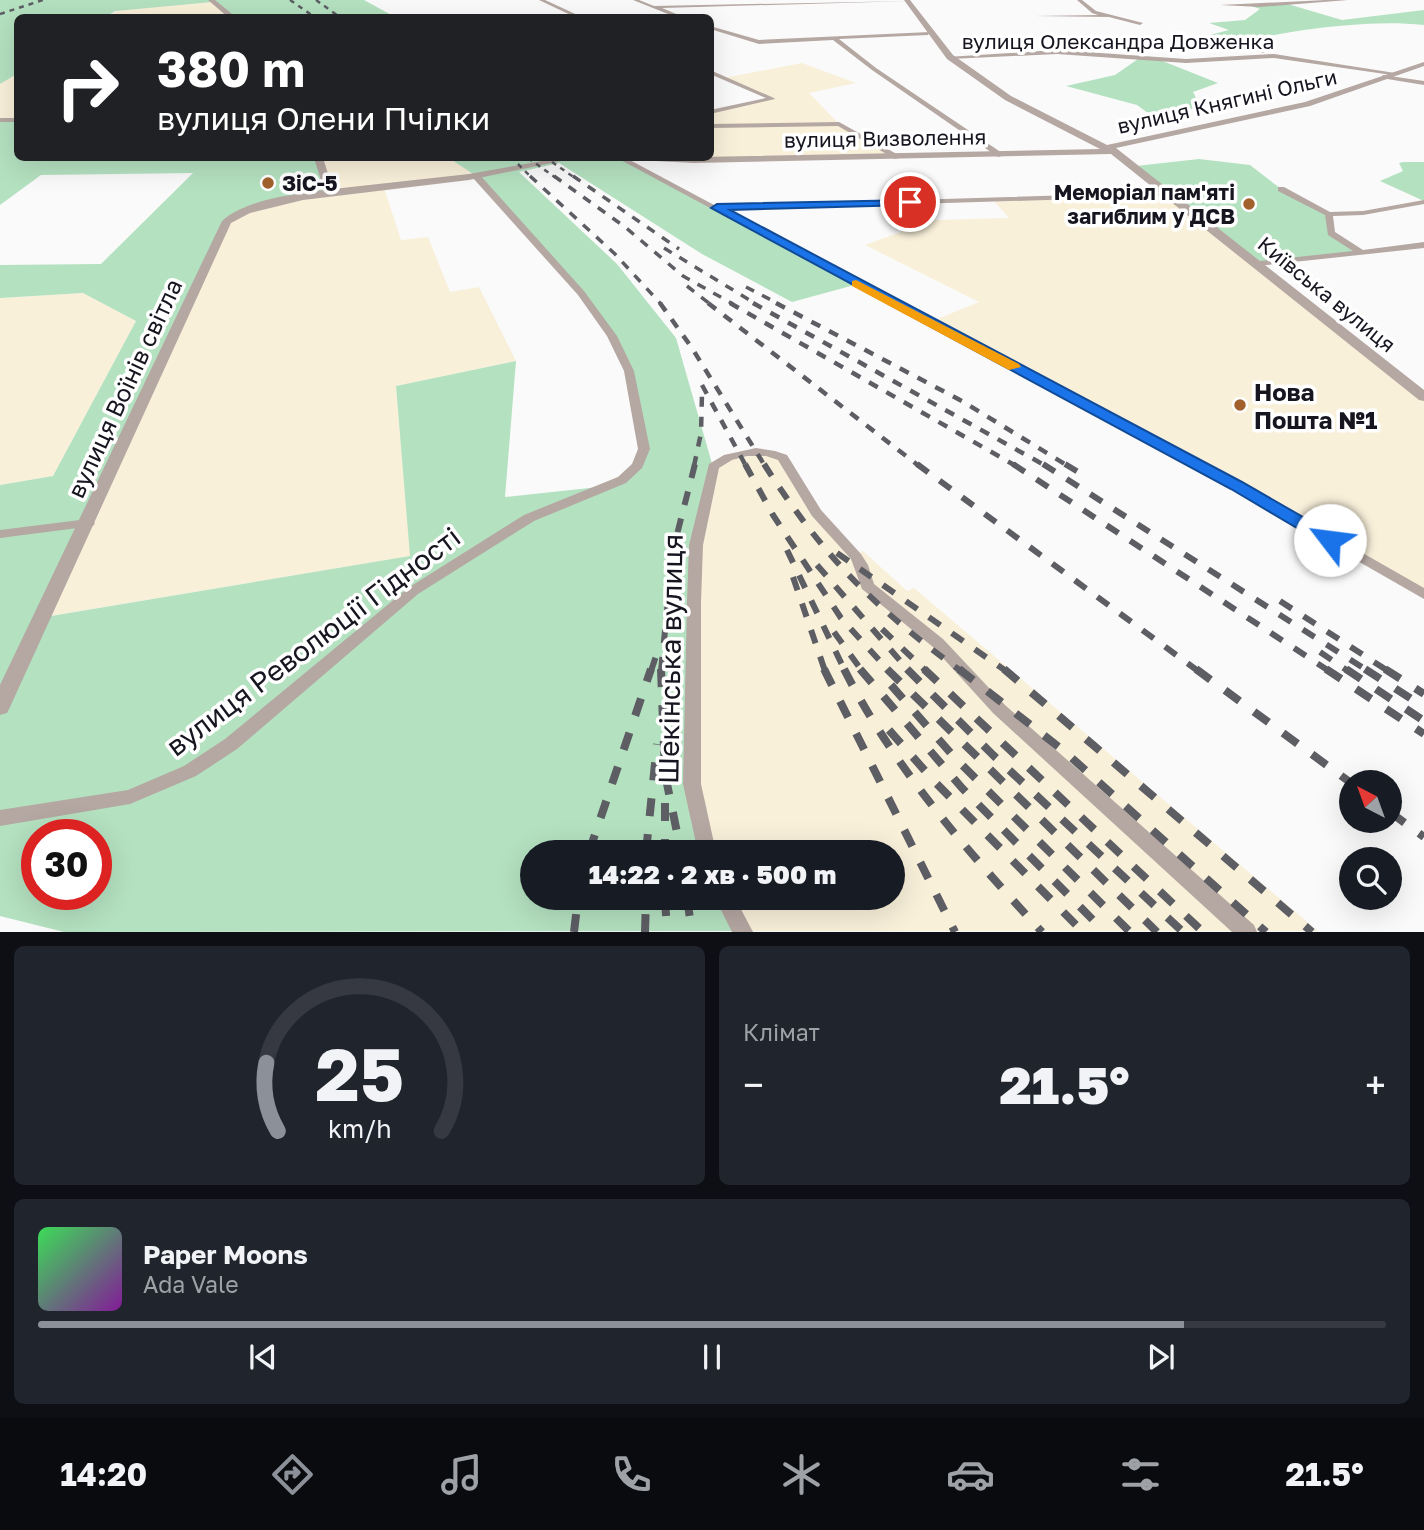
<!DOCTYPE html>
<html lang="uk">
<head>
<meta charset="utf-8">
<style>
  body { margin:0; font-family:"Golos Text",sans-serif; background:#20242c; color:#f1f3f6; height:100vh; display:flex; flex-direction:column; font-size:26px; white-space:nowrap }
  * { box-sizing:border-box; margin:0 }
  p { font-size:23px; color:#9ea1a6 }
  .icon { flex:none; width:38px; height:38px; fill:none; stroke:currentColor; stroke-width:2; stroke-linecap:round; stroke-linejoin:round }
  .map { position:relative; height:932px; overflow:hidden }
  .panel { display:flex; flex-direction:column; gap:14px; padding:14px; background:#0d0f14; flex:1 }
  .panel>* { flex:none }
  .guide { position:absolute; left:14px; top:14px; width:700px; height:147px; border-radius:10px; box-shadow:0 7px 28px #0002; background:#202124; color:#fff; overflow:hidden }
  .needle { width:46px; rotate:319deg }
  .tools { position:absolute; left:1339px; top:770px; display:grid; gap:14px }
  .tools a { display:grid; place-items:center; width:63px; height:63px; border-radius:50%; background:#171b24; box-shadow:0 7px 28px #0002; font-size:35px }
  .speed { position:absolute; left:21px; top:819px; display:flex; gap:14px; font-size:35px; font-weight:700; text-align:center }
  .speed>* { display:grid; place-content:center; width:91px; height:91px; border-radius:50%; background:#171b24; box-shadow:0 7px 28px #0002; line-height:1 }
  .speed .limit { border:10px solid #d22; background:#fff; color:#111 }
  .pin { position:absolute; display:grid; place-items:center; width:60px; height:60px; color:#fff; margin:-30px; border:4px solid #fff; border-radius:50%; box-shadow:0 2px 7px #0007 }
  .me { position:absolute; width:77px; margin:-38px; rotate:300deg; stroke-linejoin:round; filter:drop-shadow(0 0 5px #0008) }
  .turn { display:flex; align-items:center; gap:24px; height:147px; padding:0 28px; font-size:32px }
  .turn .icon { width:91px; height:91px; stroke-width:2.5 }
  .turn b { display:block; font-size:49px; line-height:60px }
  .big { font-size:52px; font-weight:800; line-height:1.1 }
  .panel .card { flex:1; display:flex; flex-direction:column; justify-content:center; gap:10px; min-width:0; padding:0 24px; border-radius:10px; background:#20242c }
  .panel .dial { align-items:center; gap:0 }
  .dial svg { height:182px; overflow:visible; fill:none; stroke:#363941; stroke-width:7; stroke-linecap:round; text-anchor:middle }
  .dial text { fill:#f1f3f6; stroke:none }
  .song { display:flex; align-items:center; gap:21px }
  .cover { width:84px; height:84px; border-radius:10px; background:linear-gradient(135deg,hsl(130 70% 55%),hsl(290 70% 35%)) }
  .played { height:7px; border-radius:4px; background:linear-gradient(90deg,#8c9099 85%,#363941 85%) }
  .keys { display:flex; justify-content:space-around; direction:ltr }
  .heat { display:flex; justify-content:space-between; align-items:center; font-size:38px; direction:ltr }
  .panel .tiles { flex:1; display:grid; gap:14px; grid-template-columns:1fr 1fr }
  .card:last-child { grid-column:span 2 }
  .trip { position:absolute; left:520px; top:840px; width:385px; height:70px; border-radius:35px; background:#171b24; box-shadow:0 7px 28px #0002; font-weight:800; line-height:70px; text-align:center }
  .dock { display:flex; height:112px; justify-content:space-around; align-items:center; background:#090b0e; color:#9ea1a6 }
  .dock .icon { width:49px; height:49px }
  .dock .on { color:#8c9099 }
  .dock b { font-size:32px; color:#f1f3f6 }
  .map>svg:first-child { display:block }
  .industrial { fill:#f9f0da }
  .green { fill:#b4e1c0; fill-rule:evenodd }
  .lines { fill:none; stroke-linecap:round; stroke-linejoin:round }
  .minor { fill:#b5a7a2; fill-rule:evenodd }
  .tertiary { fill:#b5a7a2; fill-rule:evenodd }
  .rail-far4 { stroke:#5d5d64; stroke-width:2.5; stroke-dasharray:5 5; stroke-linecap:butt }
  .rail-far3 { stroke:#5d5d64; stroke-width:3.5; stroke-dasharray:9 9; stroke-linecap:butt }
  .rail-far2 { stroke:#5d5d64; stroke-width:4.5; stroke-dasharray:10 10; stroke-linecap:butt }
  .rail-far1 { stroke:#5d5d64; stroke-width:6; stroke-dasharray:14 14; stroke-linecap:butt }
  .rail { stroke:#5d5d64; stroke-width:8; stroke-dasharray:18 18; stroke-linecap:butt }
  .route { fill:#1a73e8; stroke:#114b97; stroke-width:2 }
  .slow { fill:#f59e0b }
  .poi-dot { fill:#a2612c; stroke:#fff; stroke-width:2.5 }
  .labels { text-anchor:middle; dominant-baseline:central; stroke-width:7; stroke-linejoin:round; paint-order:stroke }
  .far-street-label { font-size:21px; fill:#171620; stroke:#fff }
  .far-poi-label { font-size:21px; font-weight:bold; fill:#171620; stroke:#fff; text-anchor:start }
  .street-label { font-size:24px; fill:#171620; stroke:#fff }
  .poi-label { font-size:24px; font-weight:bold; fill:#171620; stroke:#fff; text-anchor:start }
  .near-street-label { font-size:28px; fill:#171620; stroke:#fff }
</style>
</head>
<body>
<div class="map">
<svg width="1424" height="932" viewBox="0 0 1424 932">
  <rect width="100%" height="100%" fill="#fafafa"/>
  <g class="industrial">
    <path d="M 213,2 L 234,17 L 109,15 L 119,10 Z"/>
    <path d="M 802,63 L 856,83 L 809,93 L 839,124 L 898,157 L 694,160 L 655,158 L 710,158 L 711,112 L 771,99 L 724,78 Z"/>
    <path d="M 17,74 L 17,120 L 0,120 L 0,84 Z"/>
    <path d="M 318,158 L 449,158 L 476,176 L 384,188 L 401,240 L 428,237 L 450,292 L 479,287 L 516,361 L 396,386 L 411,556 L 44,617 L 224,226 L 239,214 L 330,194 Z"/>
    <path d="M 1173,194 L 1424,397 L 1424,592 L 930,322 L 979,302 L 865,245 L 934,220 L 1009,218 L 993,200 Z"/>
    <path d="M 83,293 L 136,321 L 53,476 L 0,485 L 0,298 Z"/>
    <path d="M 775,453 L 812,506 L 857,554 L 863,551 L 907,591 L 914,588 L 1318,931 L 743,931 L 725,898 L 892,898 L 892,852 L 707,852 L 692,784 L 696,545 L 722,458 Z"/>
  </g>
  <g class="green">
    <path d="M 0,0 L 364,0 L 395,17 L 234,17 L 213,2 L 115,11 L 109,15 L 112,17 L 18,18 L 17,74 L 0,84 Z"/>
    <path d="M 1284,3 L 1342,20 L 1424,10 L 1424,25 C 1384,21 1344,25 1304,30 C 1270,35 1236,45 1202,37 L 1229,30 L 1209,23 L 1245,20 L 1260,9 L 1251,6 Z"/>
    <path d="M 1138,59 L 1160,60 L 1218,83 L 1193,92 L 1201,107 L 1166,114 L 1148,113 L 1137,105 L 1066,86 L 1115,75 Z"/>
    <path d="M 0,120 L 17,120 L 18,158 L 318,158 L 330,195 L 267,204 L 227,221 L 45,617 L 410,556 L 396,386 L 516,361 L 505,497 L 608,486 L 642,457 L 631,380 L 600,319 L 476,176 L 449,158 L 629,160 L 858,284 L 792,302 L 702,254 L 559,163 L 519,172 L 617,264 L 676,338 L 713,467 L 696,545 L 692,784 L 707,852 L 532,852 L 532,898 L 725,898 L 743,931 L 64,932 L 0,916 L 0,485 L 53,476 L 136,321 L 83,293 L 0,298 L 0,265 L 101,264 L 193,173 L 41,175 L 0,205 ZM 37,835 L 96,835 L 96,894 L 37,894 Z"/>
    <path d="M 1199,159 L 1250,165 L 1281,189 L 1329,214 L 1330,230 L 1361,253 L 1260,264 L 1136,166 Z"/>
    <path d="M 1403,162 L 1424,162 L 1424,201 L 1380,181 L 1403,171 L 1399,163 Z"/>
  </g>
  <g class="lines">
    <g class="minor">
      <path d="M 539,0 L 545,0 L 584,18 L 577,18 Z"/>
      <path d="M 633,0 L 639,0 L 654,6 L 910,1 L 662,8 L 686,18 L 678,18 Z"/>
      <path d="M 1077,0 L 1082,0 L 1096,11 L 1143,23 L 1140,25 L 1109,17 L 1035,16 L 1098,15 L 1092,13 Z"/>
      <path d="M 1326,0 L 1348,0 L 1260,7 L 1220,5 Z"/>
      <path d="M 710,26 L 759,40 L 930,32 L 928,35 L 839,39 L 876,68 L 1005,155 L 998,157 L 872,70 L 833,40 L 759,44 L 710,29 Z"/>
      <path d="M 1202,35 L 1263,49 L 1266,51 L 1263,53 L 1200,38 Z"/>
      <path d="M 1057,50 L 1186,59 L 1274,54 L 1395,73 L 1392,75 L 1274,58 L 1186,63 L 1057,54 L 950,59 L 947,57 Z"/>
      <path d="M 710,70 L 774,98 L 775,99 L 710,114 L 710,110 L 766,98 L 710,74 Z"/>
      <path d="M 1383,75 L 1424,81 L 1424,85 L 1381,78 Z"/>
      <rect x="0" y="118" width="18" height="4"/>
      <path d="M 839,122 L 902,157 L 895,159 L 838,126 L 710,128 L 710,124 Z"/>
      <path d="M 617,158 L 626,158 L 716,206 L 1176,192 L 1176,196 L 1173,196 L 725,210 L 1240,483 L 1424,588 L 1424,599 L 1232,489 Z"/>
      <path d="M 473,174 L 479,174 L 584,291 L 617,336 L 634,371 L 650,449 L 642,468 L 626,483 L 534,521 L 418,594 L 237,749 L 196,776 L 130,804 L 0,826 L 0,810 L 128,790 L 184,766 L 225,739 L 408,588 L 524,515 L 618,477 L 632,464 L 638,449 L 624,371 L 607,336 L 578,295 L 473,178 Z"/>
      <path d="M 1278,187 L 1284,187 L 1330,212 L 1363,211 L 1424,200 L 1424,204 L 1363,215 L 1333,216 L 1335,232 L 1363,250 L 1424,242 L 1424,248 L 1257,266 L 1257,262 L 1260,261 L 1353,251 L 1328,235 L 1325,215 L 1278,191 Z"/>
      <path d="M 756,448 L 775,451 L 787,455 L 821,510 L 861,554 L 868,565 L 874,584 L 943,639 L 1005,705 L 1254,925 L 1257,932 L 1232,932 L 993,713 L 933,647 L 862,589 L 851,559 L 812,516 L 778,460 L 766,456 L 747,456 L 732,460 L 719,468 L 703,545 L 701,602 L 701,784 L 716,852 L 698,852 L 683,784 L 687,602 L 689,545 L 709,464 L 724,455 Z"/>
      <path d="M 88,519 L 95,523 L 93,526 L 0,538 L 0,530 Z"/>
      <path d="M 715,898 L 735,898 L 753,932 L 732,932 Z"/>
    </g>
    <g class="tertiary">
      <path d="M 208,0 L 215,0 L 237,18 L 229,18 Z"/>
      <path d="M 904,0 L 910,0 L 953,55 L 1011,96 L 1107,145 L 1305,102 L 1424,62 L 1424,66 L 1310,106 L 1116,148 L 1424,390 L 1424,401 L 1419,400 L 1111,154 L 694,163 L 655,161 L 650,158 L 1100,149 L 1005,100 L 947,59 Z"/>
      <path d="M 314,158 L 323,158 L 333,189 L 469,174 L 559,158 L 576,158 L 469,180 L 303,200 L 250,213 L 231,223 L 10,707 L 7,713 L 0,715 L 0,685 L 222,221 C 247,199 291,195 324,190 Z"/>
    </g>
    <g class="rail-far4">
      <path d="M 290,0 L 316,18"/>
      <path d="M 316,0 L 341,18"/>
      <path d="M 0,14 L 43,0"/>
      <path d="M 528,158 L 556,178"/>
      <path d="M 552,162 L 575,178"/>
      <path d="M 518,164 L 532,178"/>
    </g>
    <g class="rail-far3">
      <path d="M 530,176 L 615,254 L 661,304"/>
      <path d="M 554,176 L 625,227 L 683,276 L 733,304"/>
      <path d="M 573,176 L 679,249"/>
      <path d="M 664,248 L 756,304"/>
      <path d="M 687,286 L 710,304"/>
      <path d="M 746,287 L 779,304"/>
    </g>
    <g class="rail-far2">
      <path d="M 660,303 L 692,348 L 765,466"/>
      <path d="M 708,303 L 919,466"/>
      <path d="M 730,303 L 1016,466"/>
      <path d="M 753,303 L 1046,466"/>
      <path d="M 776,303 L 962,401 L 1068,466"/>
      <path d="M 702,385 L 746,466"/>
      <path d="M 694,466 L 701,433 L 702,393"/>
    </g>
    <g class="rail-far1">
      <path d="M 745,464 L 773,515 L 841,618 L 889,671"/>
      <path d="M 764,464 C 823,556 873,607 961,671"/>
      <path d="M 917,464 L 1198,671"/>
      <path d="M 1013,464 L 1329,671"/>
      <path d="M 1043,464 L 1368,671"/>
      <path d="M 1065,464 L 1085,476"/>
      <path d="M 787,550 L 845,671"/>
      <path d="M 837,553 L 1006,671"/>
      <path d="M 817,565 L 909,671"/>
      <path d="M 793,577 L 825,671"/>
      <path d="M 1280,601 L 1388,671"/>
      <path d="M 882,629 L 926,671"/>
      <path d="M 834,632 L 862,671"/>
      <path d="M 1320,652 L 1348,671"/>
      <path d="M 651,671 L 659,647"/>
      <path d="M 661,671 L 673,550 L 695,464"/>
    </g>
    <g class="rail">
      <path d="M 661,669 L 665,774 L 681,852"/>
      <path d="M 824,669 L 955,932"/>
      <path d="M 844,669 C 894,768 967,851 1042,932"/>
      <path d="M 860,669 L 962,788 L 1105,932"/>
      <path d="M 887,669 L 1157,932"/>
      <path d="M 907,669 L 993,755 L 1183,932"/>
      <path d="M 924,669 L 1203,932"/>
      <path d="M 959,669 L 1064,751 L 1266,932"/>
      <path d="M 1004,669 L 1312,932"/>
      <path d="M 1196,669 L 1351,783"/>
      <path d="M 1326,669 L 1424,734"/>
      <path d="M 1346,669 L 1424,721"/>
      <path d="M 1365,669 L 1424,707"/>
      <path d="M 1385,669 L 1424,694"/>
      <path d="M 891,685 L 955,758 L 1130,932"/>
      <path d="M 889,730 L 934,781 L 1083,932"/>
      <path d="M 665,803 L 665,852"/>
      <path d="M 1390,812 L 1424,837"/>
      <path d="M 589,852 L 651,669"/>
      <path d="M 646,852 L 657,744"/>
      <path d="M 665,898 L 667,932"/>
      <path d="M 687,898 L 692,932"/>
      <path d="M 574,932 L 578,898"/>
      <path d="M 645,932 L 646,898"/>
    </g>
  </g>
  <path class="route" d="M 914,200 L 916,202 L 910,205 L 730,210 L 1242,482 L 1336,536 L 1339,540 L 1336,544 L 1324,544 L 1231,489 L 711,208 L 717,204 Z"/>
  <path class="slow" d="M 856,280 L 1019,364 L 1021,367 L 1009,370 L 852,286 L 852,281 Z"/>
  <g class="poi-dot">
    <circle cx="268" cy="183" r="7"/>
    <circle cx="1249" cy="204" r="7"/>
    <circle cx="1240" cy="405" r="7"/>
  </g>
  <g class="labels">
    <g class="far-street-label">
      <text x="1118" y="41">вулиця Олександра Довженка</text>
      <text transform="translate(1227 101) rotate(-13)">вулиця Княгині Ольги</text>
      <text transform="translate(885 138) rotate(-1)">вулиця Визволення</text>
      <text transform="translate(1327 294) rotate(39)">Київська вулиця</text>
    </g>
    <g class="far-poi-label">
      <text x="282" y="183">ЗіС-5</text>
      <text x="1235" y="192" text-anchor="end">Меморіал пам'яті<tspan x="1235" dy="24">загиблим у ДСВ</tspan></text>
    </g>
    <g class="street-label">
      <text transform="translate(124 388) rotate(-65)">вулиця Воїнів світла</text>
    </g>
    <g class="poi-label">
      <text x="1254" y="391">Нова<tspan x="1254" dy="28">Пошта №1</tspan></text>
    </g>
    <g class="near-street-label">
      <text transform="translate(313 641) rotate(-37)">вулиця Революції Гідності</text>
      <text transform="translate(670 659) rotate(-89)">Шекінська вулиця</text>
    </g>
  </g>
</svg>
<div class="tools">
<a><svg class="needle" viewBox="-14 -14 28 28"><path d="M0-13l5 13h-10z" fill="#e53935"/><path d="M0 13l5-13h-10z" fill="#9ea1a6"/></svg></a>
<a><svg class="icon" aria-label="search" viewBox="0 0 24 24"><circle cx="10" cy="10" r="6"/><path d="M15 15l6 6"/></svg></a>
</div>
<div class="speed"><div class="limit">30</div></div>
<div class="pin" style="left:910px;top:202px;background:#d93025"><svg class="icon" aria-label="arrive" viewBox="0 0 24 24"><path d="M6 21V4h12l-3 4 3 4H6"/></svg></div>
<svg class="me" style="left:1330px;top:540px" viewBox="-20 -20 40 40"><circle r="19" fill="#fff"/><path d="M0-13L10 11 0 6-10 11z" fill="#1a73e8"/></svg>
<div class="trip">14:22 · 2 хв · 500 m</div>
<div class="guide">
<div class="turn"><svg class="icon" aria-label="right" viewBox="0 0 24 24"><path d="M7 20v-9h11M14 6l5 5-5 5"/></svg><div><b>380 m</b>вулиця Олени Пчілки</div></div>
</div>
</div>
<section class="panel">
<div class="tiles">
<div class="card dial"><svg viewBox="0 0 100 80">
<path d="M14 69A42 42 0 1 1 86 69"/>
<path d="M14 69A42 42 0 0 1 9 39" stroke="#8c9099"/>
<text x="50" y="56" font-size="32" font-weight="700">25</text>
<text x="50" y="72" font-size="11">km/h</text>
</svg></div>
<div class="card"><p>Клімат</p>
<div class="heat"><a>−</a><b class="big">21.5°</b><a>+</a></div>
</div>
<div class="card">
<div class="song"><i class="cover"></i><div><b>Paper Moons</b><p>Ada Vale</p></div></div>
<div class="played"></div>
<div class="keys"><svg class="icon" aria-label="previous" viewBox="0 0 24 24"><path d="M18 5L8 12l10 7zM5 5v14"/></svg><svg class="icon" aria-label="pause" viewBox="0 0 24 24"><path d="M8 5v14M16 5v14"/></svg><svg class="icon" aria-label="next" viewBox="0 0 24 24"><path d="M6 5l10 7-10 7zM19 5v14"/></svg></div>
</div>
</div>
</section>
<nav class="dock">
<b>14:20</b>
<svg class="icon on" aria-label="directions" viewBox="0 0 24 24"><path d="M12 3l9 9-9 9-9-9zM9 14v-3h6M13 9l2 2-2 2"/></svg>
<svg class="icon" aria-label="music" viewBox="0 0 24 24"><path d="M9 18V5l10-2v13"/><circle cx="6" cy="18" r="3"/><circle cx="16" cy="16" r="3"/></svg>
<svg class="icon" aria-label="phone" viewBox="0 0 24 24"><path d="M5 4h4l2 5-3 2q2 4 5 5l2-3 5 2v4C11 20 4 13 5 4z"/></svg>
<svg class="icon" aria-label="climate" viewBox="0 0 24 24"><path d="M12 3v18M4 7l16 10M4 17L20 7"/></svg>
<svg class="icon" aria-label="car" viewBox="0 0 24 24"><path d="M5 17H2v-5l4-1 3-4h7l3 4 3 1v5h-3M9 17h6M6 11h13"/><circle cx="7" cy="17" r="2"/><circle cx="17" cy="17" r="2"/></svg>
<svg class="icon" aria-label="filters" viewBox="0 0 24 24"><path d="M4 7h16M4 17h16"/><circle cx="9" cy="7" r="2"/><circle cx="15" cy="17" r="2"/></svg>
<b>21.5°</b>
</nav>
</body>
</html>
